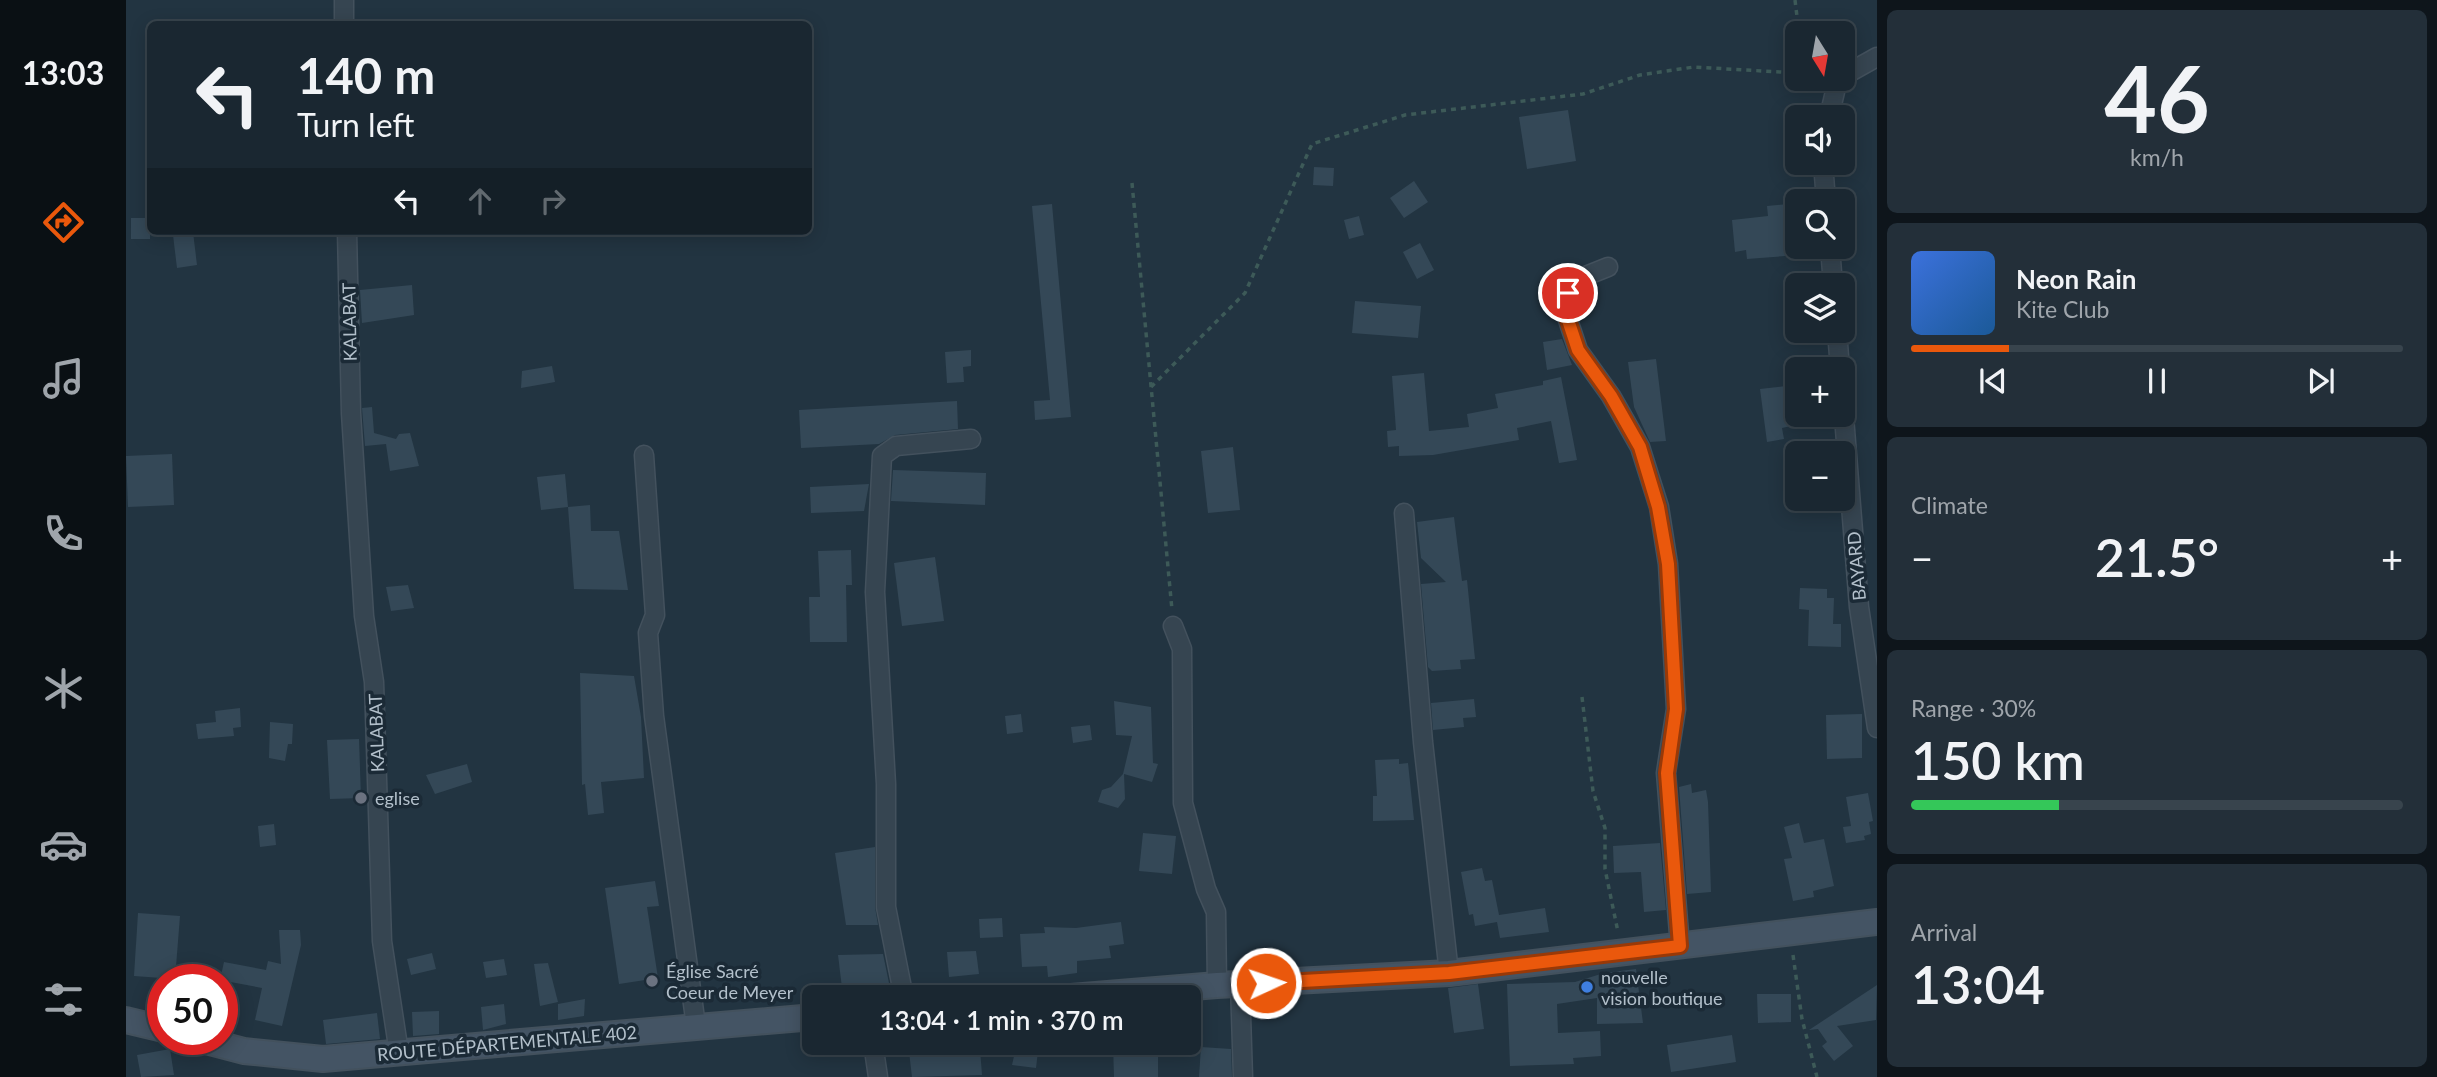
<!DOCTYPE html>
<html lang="en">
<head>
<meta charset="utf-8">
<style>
  body { margin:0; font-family:Lato,sans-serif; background:#232f39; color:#f1f3f6; height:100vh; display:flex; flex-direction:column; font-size:26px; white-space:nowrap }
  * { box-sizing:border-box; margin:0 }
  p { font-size:23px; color:#9fa5ab }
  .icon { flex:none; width:38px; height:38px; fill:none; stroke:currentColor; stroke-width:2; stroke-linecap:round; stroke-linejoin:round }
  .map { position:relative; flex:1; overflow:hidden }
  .drawer { display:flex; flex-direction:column; gap:10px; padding:10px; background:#0e151b; width:560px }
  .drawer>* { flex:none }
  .hud { position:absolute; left:21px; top:21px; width:665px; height:214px; border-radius:10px; box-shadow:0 4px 18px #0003,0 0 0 2px #38444d; background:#1a2731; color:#f1f3f6; overflow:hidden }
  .needle { width:46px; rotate:169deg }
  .buttons { position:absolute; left:1659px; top:21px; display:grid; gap:14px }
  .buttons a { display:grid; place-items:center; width:70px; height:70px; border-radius:10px; background:#1a2731; box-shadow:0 4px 18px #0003,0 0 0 2px #38444d; font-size:35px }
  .speed { position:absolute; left:21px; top:964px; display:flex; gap:14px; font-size:35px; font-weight:700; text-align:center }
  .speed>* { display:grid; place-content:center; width:91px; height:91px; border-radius:50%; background:#1a2731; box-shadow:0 4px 18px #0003,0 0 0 2px #38444d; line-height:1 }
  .speed .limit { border:10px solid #d22; background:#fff; color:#111 }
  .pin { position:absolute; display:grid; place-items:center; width:60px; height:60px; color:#fff; margin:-30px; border:4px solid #fff; border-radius:50%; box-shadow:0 2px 7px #0007 }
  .me { position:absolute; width:77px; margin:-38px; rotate:87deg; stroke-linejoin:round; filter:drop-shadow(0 0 5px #0008) }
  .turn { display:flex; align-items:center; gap:24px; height:147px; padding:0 35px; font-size:32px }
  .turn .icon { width:91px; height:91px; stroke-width:2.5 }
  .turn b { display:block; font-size:49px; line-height:60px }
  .lanes { display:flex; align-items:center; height:66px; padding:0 35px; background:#0003; justify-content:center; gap:35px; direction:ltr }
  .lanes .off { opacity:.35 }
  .big { font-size:52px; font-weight:600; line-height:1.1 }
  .drawer .card { flex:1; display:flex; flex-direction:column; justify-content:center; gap:10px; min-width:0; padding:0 24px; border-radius:10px; background:#232f39 }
  .drawer .dial { align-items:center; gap:0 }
  .dial b { font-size:91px; line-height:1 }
  .song { display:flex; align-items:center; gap:21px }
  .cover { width:84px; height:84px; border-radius:10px; background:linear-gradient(135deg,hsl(220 70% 55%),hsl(210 70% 35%)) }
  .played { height:7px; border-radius:4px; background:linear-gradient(90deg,#ea580c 20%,#38444d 20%) }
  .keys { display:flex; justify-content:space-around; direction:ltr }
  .heat { display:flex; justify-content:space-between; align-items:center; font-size:38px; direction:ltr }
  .charge { height:10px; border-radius:5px; background:linear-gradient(90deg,#34c759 30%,#38444d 0) }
  .trip { position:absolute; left:676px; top:985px; width:399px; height:70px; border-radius:10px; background:#1a2731; box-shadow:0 4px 18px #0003,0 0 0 2px #38444d; font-weight:600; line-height:70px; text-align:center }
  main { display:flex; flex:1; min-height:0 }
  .menu { display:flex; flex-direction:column; width:126px; justify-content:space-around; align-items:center; background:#0a1014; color:#9fa5ab }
  .menu .icon { width:49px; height:49px }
  .menu .selected { color:#ea580c }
  .menu b { font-size:32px; color:#f1f3f6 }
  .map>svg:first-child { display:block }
  .building { fill:#344857 }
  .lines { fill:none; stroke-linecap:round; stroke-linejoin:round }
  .minor-casing { stroke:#43515d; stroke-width:21 }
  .secondary-casing { stroke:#43515d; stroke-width:28 }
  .path { stroke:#3d5a58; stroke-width:3.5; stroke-dasharray:5 5; stroke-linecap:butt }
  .minor { stroke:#364551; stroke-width:18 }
  .secondary { stroke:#445464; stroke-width:24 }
  .route-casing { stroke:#983908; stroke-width:18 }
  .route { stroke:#ea580c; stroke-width:12 }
  .worship-dot { fill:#6b7280; stroke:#1b2a36; stroke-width:2.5 }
  .shop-dot { fill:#3f7fe0; stroke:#1b2a36; stroke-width:2.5 }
  .labels { text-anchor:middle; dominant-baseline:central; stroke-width:7; stroke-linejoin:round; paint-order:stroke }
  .street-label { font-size:18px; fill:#b3c0cb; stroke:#1b2a36 }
  .poi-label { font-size:18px; fill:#b3c0cb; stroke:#1b2a36; text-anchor:start }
</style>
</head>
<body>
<main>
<nav class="menu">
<b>13:03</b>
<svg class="icon selected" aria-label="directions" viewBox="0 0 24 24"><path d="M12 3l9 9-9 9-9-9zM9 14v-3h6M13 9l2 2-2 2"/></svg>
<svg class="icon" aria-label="music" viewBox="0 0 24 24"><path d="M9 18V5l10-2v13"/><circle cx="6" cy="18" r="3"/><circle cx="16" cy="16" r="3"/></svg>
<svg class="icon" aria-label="phone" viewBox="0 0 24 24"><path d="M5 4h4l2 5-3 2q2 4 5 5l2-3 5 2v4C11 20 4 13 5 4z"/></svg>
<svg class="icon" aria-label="climate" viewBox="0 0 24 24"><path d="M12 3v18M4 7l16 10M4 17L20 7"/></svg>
<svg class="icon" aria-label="car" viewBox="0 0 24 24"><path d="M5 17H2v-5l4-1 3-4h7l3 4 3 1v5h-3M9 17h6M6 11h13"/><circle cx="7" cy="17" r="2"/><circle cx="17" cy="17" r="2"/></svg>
<svg class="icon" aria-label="filters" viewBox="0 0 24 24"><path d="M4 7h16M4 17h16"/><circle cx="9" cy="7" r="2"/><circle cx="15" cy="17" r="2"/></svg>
</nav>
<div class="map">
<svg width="1751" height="1077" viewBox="0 0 1751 1077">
  <rect width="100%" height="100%" fill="#223441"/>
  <g class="building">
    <path d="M 1442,110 L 1450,161 L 1401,169 L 1393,117 Z"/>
    <path d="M 1188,167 L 1208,168 L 1207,186 L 1187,185 Z"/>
    <path d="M 1288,181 L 1302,202 L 1278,218 L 1264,198 Z"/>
    <path d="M 926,204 L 945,417 L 909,420 L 908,401 L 924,400 L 906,206 Z"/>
    <path d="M 1662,204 L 1664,234 L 1657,234 L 1659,256 L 1621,259 L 1620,250 L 1609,252 L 1606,220 L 1642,216 L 1641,206 Z"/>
    <path d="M 1233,216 L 1238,235 L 1223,239 L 1218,220 Z"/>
    <rect x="5" y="218" width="19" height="21"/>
    <path d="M 67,232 L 71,265 L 51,268 L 47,235 Z"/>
    <path d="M 1294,243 L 1308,270 L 1291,279 L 1277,252 Z"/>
    <path d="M 286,285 L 288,315 L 236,323 L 234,290 Z"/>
    <path d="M 1229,301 L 1295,306 L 1292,338 L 1226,333 Z"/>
    <path d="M 1436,339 L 1446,365 L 1421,370 L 1417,342 Z"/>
    <path d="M 845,350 L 845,366 L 837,367 L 838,382 L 821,383 L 819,352 Z"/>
    <path d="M 1530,359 L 1540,441 L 1524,442 L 1508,407 L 1502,362 Z"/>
    <path d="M 426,366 L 429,382 L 395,388 L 396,371 Z"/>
    <path d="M 1298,373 L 1303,431 L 1343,427 L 1341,414 L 1372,408 L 1369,394 L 1417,385 L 1417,381 L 1435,377 L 1451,460 L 1433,463 L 1425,421 L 1391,428 L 1393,440 L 1307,455 L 1273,456 L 1273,446 L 1262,447 L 1261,431 L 1270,430 L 1266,376 Z"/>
    <path d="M 1660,386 L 1661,397 L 1671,395 L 1671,410 L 1662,411 L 1665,426 L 1656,428 L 1658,439 L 1641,442 L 1634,389 Z"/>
    <path d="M 831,401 L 832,429 L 769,435 L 753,444 L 675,448 L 673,410 Z"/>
    <path d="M 246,407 L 248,433 L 270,439 L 273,434 L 284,433 L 293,466 L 264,471 L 260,444 L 239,446 L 236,408 Z"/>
    <path d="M 1107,447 L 1114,510 L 1082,513 L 1075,451 Z"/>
    <path d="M 46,454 L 48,505 L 2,507 L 0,456 Z"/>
    <path d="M 767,470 L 860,473 L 859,505 L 765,501 Z"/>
    <path d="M 439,474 L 442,507 L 415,510 L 411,477 Z"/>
    <path d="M 743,484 L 738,511 L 685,513 L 684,487 Z"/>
    <path d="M 464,505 L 465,531 L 493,531 L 502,590 L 448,589 L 442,507 Z"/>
    <path d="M 1328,517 L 1336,581 L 1341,580 L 1349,659 L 1334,660 L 1335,669 L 1306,671 L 1302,667 L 1295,584 L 1320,582 L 1295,558 L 1291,522 Z"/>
    <path d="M 725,550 L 726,585 L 720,585 L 721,642 L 684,642 L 683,597 L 694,597 L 692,551 Z"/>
    <path d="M 809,557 L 818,621 L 776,626 L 768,563 Z"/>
    <path d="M 282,585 L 288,608 L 265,611 L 260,587 Z"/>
    <path d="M 1674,588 L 1701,589 L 1701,598 L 1708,598 L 1707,624 L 1715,624 L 1715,647 L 1682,646 L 1683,610 L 1673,609 Z"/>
    <path d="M 454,673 L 508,676 L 515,717 L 518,778 L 475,782 L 478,813 L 462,815 L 459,784 L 456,785 Z"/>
    <path d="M 1348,699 L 1350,717 L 1337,718 L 1338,727 L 1307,730 L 1305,703 Z"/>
    <path d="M 988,701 L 1025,707 L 1027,763 L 1032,764 L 1026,782 L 998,774 L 999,799 L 992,808 L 972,802 L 976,790 L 985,787 L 997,774 L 1006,736 L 990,735 Z"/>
    <path d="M 114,708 L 115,727 L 107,728 L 108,736 L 72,739 L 70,724 L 90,722 L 89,711 Z"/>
    <path d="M 895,714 L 897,732 L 881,734 L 879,716 Z"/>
    <path d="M 1736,714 L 1736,758 L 1701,759 L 1700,715 Z"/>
    <path d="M 144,722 L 167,724 L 166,744 L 162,744 L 159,761 L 143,758 Z"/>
    <path d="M 964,725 L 966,740 L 947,743 L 945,727 Z"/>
    <path d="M 233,739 L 235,798 L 204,799 L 201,740 Z"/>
    <path d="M 1273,759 L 1273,764 L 1282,763 L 1288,820 L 1247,821 L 1247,796 L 1251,796 L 1249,760 Z"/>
    <path d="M 341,764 L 346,782 L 309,794 L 300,775 Z"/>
    <path d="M 1565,784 L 1566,793 L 1580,790 L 1582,802 L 1585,892 L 1561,894 L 1553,787 Z"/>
    <path d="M 1742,793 L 1747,821 L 1743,822 L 1745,834 L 1738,836 L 1739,840 L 1720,843 L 1717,827 L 1725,826 L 1720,797 Z"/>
    <path d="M 1673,823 L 1678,843 L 1698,839 L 1708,886 L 1687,891 L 1688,897 L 1667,901 L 1658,859 L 1666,858 L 1658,827 Z"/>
    <path d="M 148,824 L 150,845 L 134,847 L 132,826 Z"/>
    <path d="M 1017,833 L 1050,836 L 1046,874 L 1013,871 Z"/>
    <path d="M 1534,843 L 1540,910 L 1518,912 L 1515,872 L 1488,873 L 1487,846 Z"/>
    <path d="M 749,847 L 749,907 L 752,925 L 720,925 L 709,853 Z"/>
    <path d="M 1356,868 L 1359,881 L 1366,880 L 1373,915 L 1419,908 L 1423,932 L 1374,938 L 1371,922 L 1349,926 L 1347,914 L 1343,915 L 1335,872 Z"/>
    <path d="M 529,881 L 533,906 L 521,907 L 532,978 L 493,984 L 479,888 Z"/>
    <path d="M 12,913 L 54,916 L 49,979 L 8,976 Z"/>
    <path d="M 876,918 L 877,937 L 854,938 L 853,919 Z"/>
    <path d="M 995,922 L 998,944 L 983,946 L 985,958 L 951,961 L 951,973 L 922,977 L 921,966 L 896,967 L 894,934 L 919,933 L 918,927 L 950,928 Z"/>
    <path d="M 153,930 L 174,930 L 175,945 L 156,1026 L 129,1020 L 136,988 L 94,980 L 98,962 L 140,970 L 142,961 L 155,964 Z"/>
    <path d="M 850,951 L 853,974 L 823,977 L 821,952 Z"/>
    <path d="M 306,953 L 310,969 L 285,975 L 281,959 Z"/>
    <path d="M 757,954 L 764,988 L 717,996 L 712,955 Z"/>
    <path d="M 378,959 L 381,975 L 360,978 L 357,962 Z"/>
    <path d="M 422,963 L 432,1002 L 414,1006 L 408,964 Z"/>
    <path d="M 1510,969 L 1517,1023 L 1471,1024 L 1471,998 L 1431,1004 L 1432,1033 L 1474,1031 L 1475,1056 L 1447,1058 L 1448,1064 L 1384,1066 L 1381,984 L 1449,982 L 1478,973 Z"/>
    <path d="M 1352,984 L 1358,1029 L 1328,1033 L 1322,988 Z"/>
    <path d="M 1751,985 L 1750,1020 L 1711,1026 L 1727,1046 L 1708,1061 L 1696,1046 L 1701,1042 L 1692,1029 L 1683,1030 Z"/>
    <path d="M 1631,994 L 1665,994 L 1665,1022 L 1632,1023 Z"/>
    <path d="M 459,999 L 458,1016 L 432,1020 L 432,1004 Z"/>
    <path d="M 378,1004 L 380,1024 L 357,1030 L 355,1007 Z"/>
    <path d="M 313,1011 L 313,1034 L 287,1036 L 286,1012 Z"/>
    <path d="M 251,1013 L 254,1039 L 200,1044 L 197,1020 Z"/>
    <path d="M 1606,1035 L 1610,1062 L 1545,1072 L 1541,1045 Z"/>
    <path d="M 782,1043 L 833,1043 L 833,1050 L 854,1049 L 856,1075 L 786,1077 Z"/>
    <path d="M 891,1043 L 913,1043 L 910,1068 L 886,1065 Z"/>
    <path d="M 987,1043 L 1032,1043 L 1032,1077 L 988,1077 Z"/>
    <path d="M 1075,1047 L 1105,1049 L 1106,1077 L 1073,1077 Z"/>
    <path d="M 44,1049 L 48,1075 L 15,1077 L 11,1055 Z"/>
  </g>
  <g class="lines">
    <defs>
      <g id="minor">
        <path d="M 218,0 L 218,24"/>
        <path d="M 1717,76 L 1751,57"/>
        <path d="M 1703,117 L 1712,79"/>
        <path d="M 1697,163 L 1700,201"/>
        <path d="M 221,231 L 225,413 L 238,616 L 248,682 L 256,941 L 273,1053"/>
        <path d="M 1704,247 L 1707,285"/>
        <path d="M 1482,267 L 1457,277 L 1442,293 L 1441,317 L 1452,350 L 1485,396 L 1514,447 L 1533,507 L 1542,564 L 1550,709 L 1540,773 L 1554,946"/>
        <path d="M 1711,331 L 1714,369"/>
        <path d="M 1717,404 L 1733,607 L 1751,728"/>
        <path d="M 518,455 L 529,615 L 522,633 L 528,716 L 570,1026"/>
        <path d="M 1278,513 L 1297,742 L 1323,973"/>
        <path d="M 1047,626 L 1056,649 L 1057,803 L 1080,889 L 1090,912 L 1091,985"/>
        <path d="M 1114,984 L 1117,1077"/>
        <path d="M 778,998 L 760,907 L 760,784 L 749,592 L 756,456 L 770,446 L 845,439"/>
        <path d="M 747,1043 L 752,1077"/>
      </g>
      <g id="secondary">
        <path d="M 933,998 L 1091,985 L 1323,973 L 1751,922"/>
        <path d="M 0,1020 L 37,1029"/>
        <path d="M 76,1040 L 118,1051 L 197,1059 L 688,1017"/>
      </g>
    </defs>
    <use href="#minor" class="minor-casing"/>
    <use href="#secondary" class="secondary-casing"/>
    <g class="path">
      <path d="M 1669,0 L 1673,33"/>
      <path d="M 1006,183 L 1046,610"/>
      <path d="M 1025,387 L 1119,293 L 1186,144 L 1279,115 L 1457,94 L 1514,75 L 1568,67 L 1671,73"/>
      <path d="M 1456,697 L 1467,791 L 1479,828 L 1479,869 L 1492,932"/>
      <path d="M 1667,955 L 1676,1019 L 1691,1077"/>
    </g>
    <use href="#minor" class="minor"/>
    <use href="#secondary" class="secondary"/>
  </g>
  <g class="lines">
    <defs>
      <path id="route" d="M 1140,983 L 1323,973 L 1554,946 L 1541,773 L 1550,709 L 1542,564 L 1532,507 L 1514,447 L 1485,396 L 1452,350 L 1441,317 L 1442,293"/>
    </defs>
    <use href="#route" class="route-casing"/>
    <use href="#route" class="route"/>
  </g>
  <g class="worship-dot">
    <circle cx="235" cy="798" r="7"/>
    <circle cx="526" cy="981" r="7"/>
  </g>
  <circle class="shop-dot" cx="1461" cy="987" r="7"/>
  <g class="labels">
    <g class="street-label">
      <text transform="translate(223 322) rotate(-91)">KALABAT</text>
      <text transform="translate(1730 566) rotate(-95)">BAYARD</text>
      <text transform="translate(250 733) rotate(-92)">KALABAT</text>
      <text transform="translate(381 1043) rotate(-5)">ROUTE DÉPARTEMENTALE 402</text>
    </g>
    <g class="poi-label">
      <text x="249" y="798">eglise</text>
      <text x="540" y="971">Église Sacré<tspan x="540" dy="21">Coeur de Meyer</tspan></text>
      <text x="1475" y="977">nouvelle<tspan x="1475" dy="21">vision boutique</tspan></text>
    </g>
  </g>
</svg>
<div class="buttons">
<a><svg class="needle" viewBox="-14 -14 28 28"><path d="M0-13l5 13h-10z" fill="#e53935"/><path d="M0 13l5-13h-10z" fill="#9fa5ab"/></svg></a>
<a><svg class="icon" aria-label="sound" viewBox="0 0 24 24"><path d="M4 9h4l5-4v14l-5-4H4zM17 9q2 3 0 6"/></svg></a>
<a><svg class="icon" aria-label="search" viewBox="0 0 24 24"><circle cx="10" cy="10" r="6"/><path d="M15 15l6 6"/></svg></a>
<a><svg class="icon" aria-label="layers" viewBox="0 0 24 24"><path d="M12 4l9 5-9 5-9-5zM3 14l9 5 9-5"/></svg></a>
<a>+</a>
<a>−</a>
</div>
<div class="speed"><div class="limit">50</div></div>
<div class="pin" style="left:1442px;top:293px;background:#d93025"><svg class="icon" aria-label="arrive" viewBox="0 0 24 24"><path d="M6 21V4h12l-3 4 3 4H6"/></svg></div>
<svg class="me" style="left:1140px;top:983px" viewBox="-20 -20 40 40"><circle r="17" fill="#ea580c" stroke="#fff" stroke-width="3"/><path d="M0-11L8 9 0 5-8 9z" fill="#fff"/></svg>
<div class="trip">13:04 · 1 min · 370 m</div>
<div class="hud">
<div class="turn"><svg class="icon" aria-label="left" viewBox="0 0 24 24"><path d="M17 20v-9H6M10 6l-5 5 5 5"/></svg><div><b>140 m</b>Turn left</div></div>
<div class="lanes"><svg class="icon" aria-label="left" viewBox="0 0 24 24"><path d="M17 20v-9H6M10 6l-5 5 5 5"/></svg><svg class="icon off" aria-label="ahead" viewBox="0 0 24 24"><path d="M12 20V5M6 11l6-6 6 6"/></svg><svg class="icon off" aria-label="right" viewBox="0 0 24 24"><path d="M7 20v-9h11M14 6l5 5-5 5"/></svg></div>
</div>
</div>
<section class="drawer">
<div class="card dial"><b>46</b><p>km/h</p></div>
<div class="card">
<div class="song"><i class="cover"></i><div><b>Neon Rain</b><p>Kite Club</p></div></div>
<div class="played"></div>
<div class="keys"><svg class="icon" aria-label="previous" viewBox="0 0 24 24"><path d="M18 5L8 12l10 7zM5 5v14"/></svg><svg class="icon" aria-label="pause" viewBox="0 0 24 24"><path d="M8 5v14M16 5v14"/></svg><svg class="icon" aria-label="next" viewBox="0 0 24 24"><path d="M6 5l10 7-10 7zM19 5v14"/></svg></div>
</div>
<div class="card"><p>Climate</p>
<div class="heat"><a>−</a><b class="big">21.5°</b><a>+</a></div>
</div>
<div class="card"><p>Range · 30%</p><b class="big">150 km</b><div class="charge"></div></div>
<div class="card"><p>Arrival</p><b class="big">13:04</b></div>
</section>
</main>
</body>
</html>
